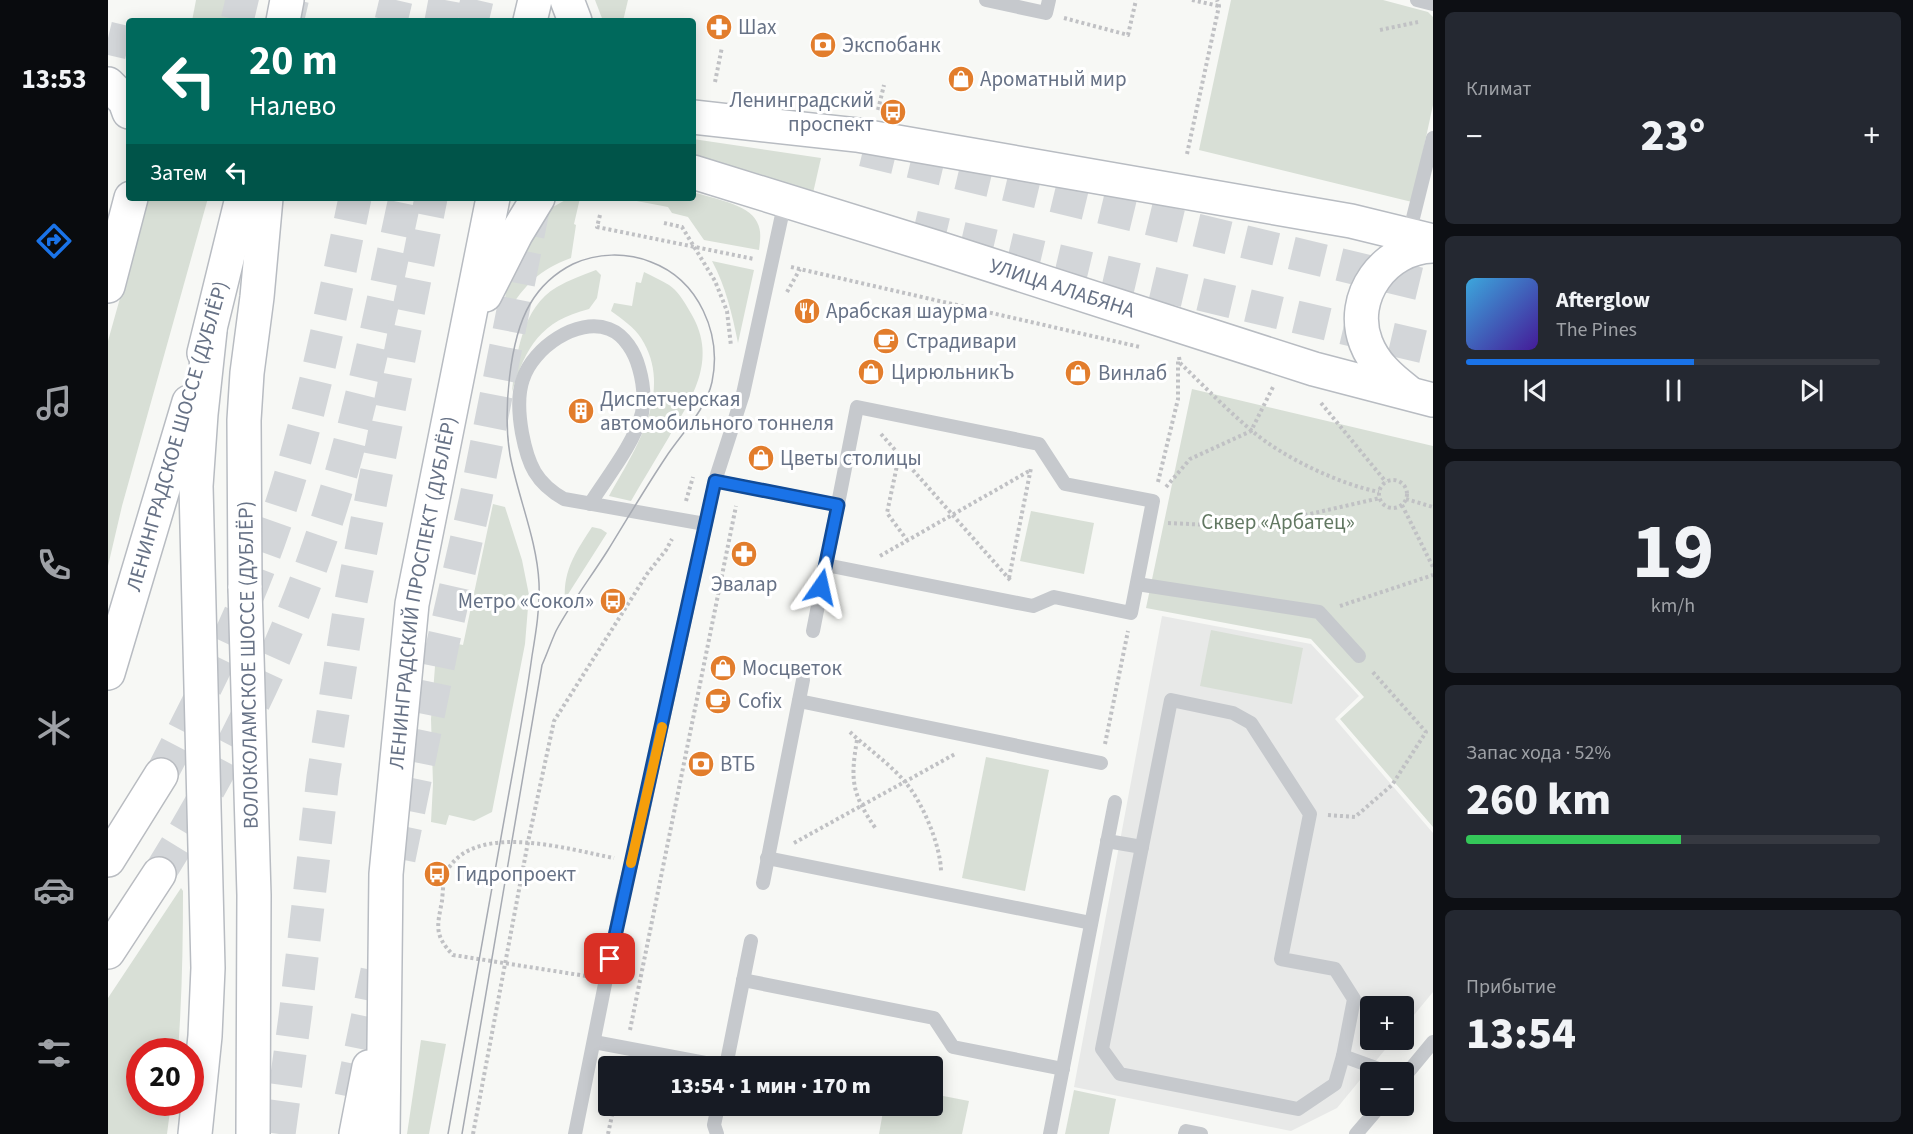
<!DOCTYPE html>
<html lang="ru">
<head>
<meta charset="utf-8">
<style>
  body { margin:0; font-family:"Source Sans 3",sans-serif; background:#242831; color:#f1f3f6; height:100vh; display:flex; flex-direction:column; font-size:22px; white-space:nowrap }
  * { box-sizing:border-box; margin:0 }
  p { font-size:20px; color:#9ea1a6 }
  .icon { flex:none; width:33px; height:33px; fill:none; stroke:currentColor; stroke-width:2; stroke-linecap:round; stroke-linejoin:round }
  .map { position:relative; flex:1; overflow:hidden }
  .side { display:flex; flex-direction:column; gap:12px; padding:12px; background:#0d0f14; width:480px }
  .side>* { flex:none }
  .guide { position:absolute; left:18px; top:18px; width:570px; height:183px; border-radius:6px; box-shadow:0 3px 15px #0003; background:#00695c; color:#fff; overflow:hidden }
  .fabs { position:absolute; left:1252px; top:996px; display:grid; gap:12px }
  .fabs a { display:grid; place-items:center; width:54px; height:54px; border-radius:6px; background:#171b24; box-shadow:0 3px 15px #0003; font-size:30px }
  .speed { position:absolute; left:18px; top:1038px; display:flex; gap:12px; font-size:30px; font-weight:700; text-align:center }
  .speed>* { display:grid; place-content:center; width:78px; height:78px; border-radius:50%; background:#171b24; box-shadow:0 3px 15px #0003; line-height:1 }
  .speed .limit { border:9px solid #d22; background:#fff; color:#111 }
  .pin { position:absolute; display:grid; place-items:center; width:51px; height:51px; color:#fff; margin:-26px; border-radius:12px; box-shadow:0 3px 9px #0006 }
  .me { position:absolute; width:66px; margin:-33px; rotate:11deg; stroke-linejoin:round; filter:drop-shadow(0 0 4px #0008) }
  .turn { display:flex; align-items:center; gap:21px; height:126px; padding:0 24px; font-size:27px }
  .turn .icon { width:78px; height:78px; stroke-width:2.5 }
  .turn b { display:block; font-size:42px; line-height:51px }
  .then { display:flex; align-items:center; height:57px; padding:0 24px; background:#0003; gap:12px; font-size:22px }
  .big { font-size:45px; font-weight:800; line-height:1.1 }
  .side .widget { flex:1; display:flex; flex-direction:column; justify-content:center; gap:9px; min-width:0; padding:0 21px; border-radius:9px; background:#242831 }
  .side .dial { align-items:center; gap:0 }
  .dial b { font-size:78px; line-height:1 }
  .song { display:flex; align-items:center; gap:18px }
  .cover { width:72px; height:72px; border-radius:9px; background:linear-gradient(135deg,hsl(200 70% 55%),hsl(260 70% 35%)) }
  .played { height:6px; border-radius:3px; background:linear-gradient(90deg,#1a73e8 55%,#363941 55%) }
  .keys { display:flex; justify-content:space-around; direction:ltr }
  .heat { display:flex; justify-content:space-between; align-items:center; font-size:33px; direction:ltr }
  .charge { height:9px; border-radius:4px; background:linear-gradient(90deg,#34c759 52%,#363941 0) }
  .trip { position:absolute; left:490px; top:1056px; width:345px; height:60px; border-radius:6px; background:#171b24; box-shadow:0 3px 15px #0003; font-weight:800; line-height:60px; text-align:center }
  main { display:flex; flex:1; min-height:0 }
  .menu { display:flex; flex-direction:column; width:108px; justify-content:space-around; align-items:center; background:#090b0e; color:#9ea1a6 }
  .menu .icon { width:42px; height:42px }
  .menu .on { color:#1a73e8 }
  .menu b { font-size:27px; color:#f1f3f6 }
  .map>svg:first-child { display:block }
  .built { fill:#e8e9e8 }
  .green { fill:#d8dfd6 }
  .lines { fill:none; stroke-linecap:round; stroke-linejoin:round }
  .secondary-tunnel { stroke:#d3d6d9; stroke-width:33; stroke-dasharray:33 16; stroke-linecap:butt }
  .primary-tunnel { stroke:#d3d6d9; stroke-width:33; stroke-dasharray:33 16; stroke-linecap:butt }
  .secondary-casing { stroke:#b8bcc2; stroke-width:36 }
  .primary-casing { stroke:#b9bcc1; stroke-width:36 }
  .path { stroke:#c0c1c4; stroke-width:4; stroke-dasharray:3 3; stroke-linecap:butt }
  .lane { stroke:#c6c9cd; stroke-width:14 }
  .secondary { stroke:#fff; stroke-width:33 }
  .primary { stroke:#fff; stroke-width:33 }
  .tram { stroke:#a6aab2; stroke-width:1.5 }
  .secondary-bridge-casing { stroke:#b8bcc2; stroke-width:36; stroke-linecap:butt }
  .secondary-bridge { stroke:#fff; stroke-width:33 }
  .route-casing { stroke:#114b97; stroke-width:15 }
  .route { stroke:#1a73e8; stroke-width:10 }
  .slow { stroke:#f59e0b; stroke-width:10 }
  .labels { text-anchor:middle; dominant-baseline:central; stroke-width:6; stroke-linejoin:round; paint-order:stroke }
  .poi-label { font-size:21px; fill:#677286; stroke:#fff; text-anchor:start }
  .street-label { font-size:21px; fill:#677286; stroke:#fff }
  .park-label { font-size:21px; fill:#627862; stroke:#fff }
</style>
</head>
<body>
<main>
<nav class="menu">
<b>13:53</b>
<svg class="icon on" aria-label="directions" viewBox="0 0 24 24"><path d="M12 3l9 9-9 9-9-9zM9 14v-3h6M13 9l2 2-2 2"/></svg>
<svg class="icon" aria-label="music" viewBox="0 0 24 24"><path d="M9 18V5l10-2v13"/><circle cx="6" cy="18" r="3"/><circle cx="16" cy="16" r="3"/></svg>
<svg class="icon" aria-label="phone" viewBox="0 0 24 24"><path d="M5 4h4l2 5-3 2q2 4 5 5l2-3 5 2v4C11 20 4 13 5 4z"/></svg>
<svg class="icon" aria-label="climate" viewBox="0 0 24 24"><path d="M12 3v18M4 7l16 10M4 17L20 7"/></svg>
<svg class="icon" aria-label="car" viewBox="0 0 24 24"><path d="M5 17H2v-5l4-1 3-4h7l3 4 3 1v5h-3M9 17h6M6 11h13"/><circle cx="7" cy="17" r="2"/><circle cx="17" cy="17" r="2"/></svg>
<svg class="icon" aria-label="filters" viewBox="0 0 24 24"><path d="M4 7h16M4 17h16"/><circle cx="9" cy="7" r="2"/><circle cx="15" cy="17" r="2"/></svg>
</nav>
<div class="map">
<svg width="1325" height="1134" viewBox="0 0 1325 1134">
  <rect width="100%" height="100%" fill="#f7f8f5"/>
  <path class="built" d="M 1054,616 L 1203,644 L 1251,696 L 1227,719 L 1325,833 L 1325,992 L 1296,1027 L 1296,1006 L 1263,1006 L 1263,1040 L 1285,1040 L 1229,1108 L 1183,1131 L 966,1087 Z"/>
  <g class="green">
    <path d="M 88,0 L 145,0 L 141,21 L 84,21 Z"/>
    <path d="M 487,0 L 520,0 L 515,21 L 495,21 Z"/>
    <path d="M 1123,0 L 1275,0 L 1320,12 L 1325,17 L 1325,105 L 1304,202 L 1091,150 Z"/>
    <path d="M 585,139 L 713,158 L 705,193 L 585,154 Z"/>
    <path d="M 585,192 C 603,198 641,204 649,222 C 654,231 652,241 651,250 L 596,240 L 580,217 L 564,213 L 560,207 L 513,198 L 585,198 Z"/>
    <path d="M 40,198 L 100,198 L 14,506 L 0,566 L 0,341 Z"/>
    <path d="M 461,198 L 472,198 L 466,224 L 468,225 L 463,258 C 427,271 413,290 393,322 L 402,268 L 443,208 Z"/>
    <path d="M 604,261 L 646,270 L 630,343 C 624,314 618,287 604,261 Z"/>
    <path d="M 488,270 L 493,275 L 489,298 L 481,309 C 433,321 418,346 404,392 C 408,355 414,307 449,287 C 461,280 475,275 488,270 Z"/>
    <path d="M 536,272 C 544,276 553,280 561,285 C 569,290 576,301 581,310 C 611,357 586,395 561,437 C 548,459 535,480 523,501 L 501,496 C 527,450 567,391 533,338 C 526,327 514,319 503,311 L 506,303 L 524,306 L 528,282 L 533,283 Z"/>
    <path d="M 1084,389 L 1325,446 L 1325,827 L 1232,719 L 1256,697 L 1203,639 L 1038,608 Z"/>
    <path d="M 385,504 L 397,507 L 414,560 L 421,595 L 417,644 L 384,812 L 366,821 L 341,815 L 338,825 L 323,822 L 325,784 L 323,719 L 329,640 L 355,645 Z"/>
    <path d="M 923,511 L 986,523 L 976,574 L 912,561 Z"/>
    <path d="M 484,527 L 493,529 L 499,533 L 457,599 C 455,570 469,550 484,527 Z"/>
    <path d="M 1103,630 L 1195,648 L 1184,704 L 1092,686 Z"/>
    <path d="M 878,757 L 941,770 L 917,891 L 854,878 Z"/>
    <path d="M 73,888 L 75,891 C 75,944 74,998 70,1051 L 32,1052 L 32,1102 L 63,1103 L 59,1134 L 0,1134 L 0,998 Z"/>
    <path d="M 313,1040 L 338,1044 L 321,1134 L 299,1134 Z"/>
    <path d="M 966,1090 L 1008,1099 L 1001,1134 L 957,1134 Z"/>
    <path d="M 825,1094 L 861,1101 L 854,1134 L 771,1134 L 776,1106 L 825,1106 Z"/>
  </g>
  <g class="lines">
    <g class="secondary-tunnel">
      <path d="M 117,0 L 206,21"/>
      <path d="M 0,38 L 21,43"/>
      <path d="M 755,150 L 1325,287"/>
      <path d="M 806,227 L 1325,349"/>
    </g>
    <g class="primary-tunnel">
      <path d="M 283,21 L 288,0"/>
      <path d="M 333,21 L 337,0"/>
      <path d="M 364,21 L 369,0"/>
      <path d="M 53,775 C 93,698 132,622 161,541 C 201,430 223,313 247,198"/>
      <path d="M 291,859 L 335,643 L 368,497 L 425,210"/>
      <path d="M 51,874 C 113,774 168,667 207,556 C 248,440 271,318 297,198"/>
      <path d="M 243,1097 L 269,971"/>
      <path d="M 171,1134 L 187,1017 L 215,777 L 241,611 L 323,198"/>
    </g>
    <defs>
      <g id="secondary">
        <path d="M 459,0 L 467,21"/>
        <path d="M 175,21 L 179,0"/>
        <path d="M 422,21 L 427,0"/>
        <path d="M 0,84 L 17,101 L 21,112"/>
        <path d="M 585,117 L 749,135 L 1243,221 L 1325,241"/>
        <path id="s1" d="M 585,172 L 827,247 L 1206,369 L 1325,400"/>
        <path d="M 0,286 L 23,198"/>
        <path d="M 377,295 L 408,234 L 430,198"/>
        <path d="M 96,353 L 134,198"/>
        <path d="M 1299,391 C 1282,378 1266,364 1258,343 C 1240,297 1277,247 1325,246"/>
        <path d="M 137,588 L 136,420 L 139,373 L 149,297 L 158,198"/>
        <path d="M 0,673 L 81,402"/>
        <path d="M 87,1134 L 97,1036 L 100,968 L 88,486 L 93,414 L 102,331"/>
        <path d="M 248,1134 L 261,1067"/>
        <path id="s2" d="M 275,1134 L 278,874 L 304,604 L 385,198"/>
      </g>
      <g id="primary">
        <path d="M 0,860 L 53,775"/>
        <path d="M 0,952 L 51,874"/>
      </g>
    </defs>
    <use href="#secondary" class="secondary-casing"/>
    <use href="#primary" class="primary-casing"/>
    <g class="path">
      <path d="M 1084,0 L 1111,6"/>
      <path d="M 956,18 L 1020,35 L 1028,0"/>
      <path d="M 1272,30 L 1310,22"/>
      <path d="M 607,82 L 614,47"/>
      <path d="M 770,110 L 776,85"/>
      <path d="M 1079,154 L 1111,6 L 1109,0"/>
      <path d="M 492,215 L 489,227 L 646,259"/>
      <path d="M 556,223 L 574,227 L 607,281 L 619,311 L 623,346"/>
      <path d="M 683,267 L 1032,347"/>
      <path d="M 679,292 L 692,269"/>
      <path d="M 1071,357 L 1072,363 C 1095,385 1118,409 1143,430 C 1174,457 1231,484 1271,492"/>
      <path d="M 1213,403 L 1278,482"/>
      <path d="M 773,434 L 903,581"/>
      <path d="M 791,456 L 779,513 L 799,540"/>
      <circle cx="1285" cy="494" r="14"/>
      <path d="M 1050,482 L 1070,399 L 1070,360"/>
      <path d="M 1058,487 L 1082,459 L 1143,431 L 1165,387"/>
      <path d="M 1298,499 L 1325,507"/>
      <path d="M 578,501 L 585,477"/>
      <path d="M 1294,505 L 1325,567"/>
      <path d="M 1060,523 L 1145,527 L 1272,498"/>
      <path d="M 772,556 L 923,470"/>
      <path d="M 901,578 L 923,468"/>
      <path d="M 1232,606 L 1325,575"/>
      <path d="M 742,732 C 759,748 782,764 797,782 C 814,801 833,846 833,872"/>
      <path d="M 749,740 C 742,781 744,794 768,829"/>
      <path d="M 997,744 L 1020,631"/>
      <path d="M 1220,815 L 1247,817 L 1284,785 L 1318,732 L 1263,670"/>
      <path d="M 686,843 L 847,754"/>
      <path d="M 478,976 L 345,955 C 326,935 329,927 334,901 C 335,891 335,877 340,869 C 370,821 462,850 506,858"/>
      <path d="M 522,1030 L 628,506"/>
      <path d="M 365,1134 L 420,842 L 446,721 L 539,574 L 558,550 L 564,539"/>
      <path d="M 500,1134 L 506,1106"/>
    </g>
    <g class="lane">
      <path d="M 878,0 L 938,13 L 941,0"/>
      <path d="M 1309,0 L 1325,4"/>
      <path d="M 1301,234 L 1325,138"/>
      <path d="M 607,481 L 730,505"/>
      <path d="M 482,504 C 499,477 526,444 534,413 C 537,398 535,382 531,368 C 527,353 517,335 501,329 C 469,317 425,348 415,379 C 409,396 411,416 414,433 C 420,465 428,483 456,499 L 597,524"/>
      <path d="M 1029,584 L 1211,612 L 1251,656"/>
      <path d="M 705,631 C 720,556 734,482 749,407 L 931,444 L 957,484 L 1045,501 L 1023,613 L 946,597 L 925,606 L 718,565"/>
      <path d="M 1063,700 L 1125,713 L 1143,723 L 1202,814 L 1173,959 L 1227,969 L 1246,999 L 1235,1056 L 1227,1084 L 1190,1109 L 1012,1074 L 994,1049 Z"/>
      <path d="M 691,701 L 993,763"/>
      <path d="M 999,841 L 1034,847"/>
      <path d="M 659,858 L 983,923"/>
      <path d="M 655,883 L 695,680"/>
      <path d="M 635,980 L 826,1018 L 845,1047 L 955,1069"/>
      <path d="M 486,1042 L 613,1066"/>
      <path d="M 1235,1056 L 1279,1072"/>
      <path d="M 618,1066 L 643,941"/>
      <path d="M 1296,1077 L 1325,1042"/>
      <path d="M 467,1134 L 514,899 L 527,849 L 607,481 L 635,394 L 677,201"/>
      <path d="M 609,1134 L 606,1125 L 610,1106"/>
      <path d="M 942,1134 L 1007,802"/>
      <path d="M 1077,1134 L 1078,1131 L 1093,1134"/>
      <path d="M 1248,1134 L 1272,1106"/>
    </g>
    <use href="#secondary" class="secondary"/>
    <use href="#primary" class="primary"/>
    <path class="tram" d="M 340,1134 C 361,1018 381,902 402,787 C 410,743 418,700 424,656 C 428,632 432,608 431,583 C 429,540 410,497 402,455 C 395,413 401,340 422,304 C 432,287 447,273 465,264 C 489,253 518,252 543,262 C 591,280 614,334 604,382 C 598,410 573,434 558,457 C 538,487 519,519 500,550 C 483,577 463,603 448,631 C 443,642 439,654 434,665 L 354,1134"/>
    <defs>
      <path id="secondary-bridge" d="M 137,588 L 146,895 L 145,1134"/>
    </defs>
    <use href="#secondary-bridge" class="secondary-bridge-casing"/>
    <use href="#secondary-bridge" class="secondary-bridge"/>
  </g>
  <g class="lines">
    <defs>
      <path id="route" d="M 502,959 L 607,481 L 730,505 L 713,587"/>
    </defs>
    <use href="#route" class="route-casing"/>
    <use href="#route" class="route"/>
    <path class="slow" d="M 523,863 L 554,727"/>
  </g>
  <defs>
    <symbol id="pharmacy-disc" viewBox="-11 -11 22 22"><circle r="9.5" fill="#e27d2c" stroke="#fff"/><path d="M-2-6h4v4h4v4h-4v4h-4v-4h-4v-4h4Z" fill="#fff"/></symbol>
    <symbol id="bank-disc" viewBox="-11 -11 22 22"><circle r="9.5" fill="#e27d2c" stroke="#fff"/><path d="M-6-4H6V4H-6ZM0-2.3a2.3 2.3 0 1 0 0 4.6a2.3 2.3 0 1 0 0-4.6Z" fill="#fff"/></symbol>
    <symbol id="shop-disc" viewBox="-11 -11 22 22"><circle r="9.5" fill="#e27d2c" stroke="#fff"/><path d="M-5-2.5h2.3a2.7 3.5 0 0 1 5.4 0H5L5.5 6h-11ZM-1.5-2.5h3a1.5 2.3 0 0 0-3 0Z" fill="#fff"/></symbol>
    <symbol id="bus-disc" viewBox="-11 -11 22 22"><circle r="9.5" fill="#e27d2c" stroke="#fff"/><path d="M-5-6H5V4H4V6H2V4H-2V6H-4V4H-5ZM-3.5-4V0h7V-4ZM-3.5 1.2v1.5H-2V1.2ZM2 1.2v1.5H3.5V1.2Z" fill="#fff"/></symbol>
    <symbol id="restaurant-disc" viewBox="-11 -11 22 22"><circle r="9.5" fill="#e27d2c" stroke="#fff"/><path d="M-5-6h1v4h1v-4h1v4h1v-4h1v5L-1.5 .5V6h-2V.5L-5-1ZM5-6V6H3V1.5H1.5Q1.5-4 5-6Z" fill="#fff"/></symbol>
    <symbol id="cafe-disc" viewBox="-11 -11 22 22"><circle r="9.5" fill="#e27d2c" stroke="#fff"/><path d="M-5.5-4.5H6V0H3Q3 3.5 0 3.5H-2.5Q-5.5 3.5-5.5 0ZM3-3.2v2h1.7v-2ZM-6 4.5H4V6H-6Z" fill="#fff"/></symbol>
    <symbol id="building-disc" viewBox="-11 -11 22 22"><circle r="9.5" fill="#e27d2c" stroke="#fff"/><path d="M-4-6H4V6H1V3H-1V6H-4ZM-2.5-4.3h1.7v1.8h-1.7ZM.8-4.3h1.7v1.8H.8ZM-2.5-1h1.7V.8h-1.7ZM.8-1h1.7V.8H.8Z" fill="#fff"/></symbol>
  </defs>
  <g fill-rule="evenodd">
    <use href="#pharmacy-disc" x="596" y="12" width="30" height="30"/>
    <use href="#bank-disc" x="700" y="30" width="30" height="30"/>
    <use href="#shop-disc" x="838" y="64" width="30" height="30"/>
    <use href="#bus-disc" x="770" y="97" width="30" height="30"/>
    <use href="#restaurant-disc" x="684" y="296" width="30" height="30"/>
    <use href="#cafe-disc" x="763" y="326" width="30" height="30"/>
    <use href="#shop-disc" x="748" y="357" width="30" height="30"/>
    <use href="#shop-disc" x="955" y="358" width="30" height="30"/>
    <use href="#building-disc" x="458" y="396" width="30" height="30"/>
    <use href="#shop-disc" x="638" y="443" width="30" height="30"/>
    <use href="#pharmacy-disc" x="621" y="539" width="30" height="30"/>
    <use href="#bus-disc" x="490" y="586" width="30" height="30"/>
    <use href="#shop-disc" x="600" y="653" width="30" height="30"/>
    <use href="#cafe-disc" x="595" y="686" width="30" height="30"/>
    <use href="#bank-disc" x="578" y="749" width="30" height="30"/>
    <use href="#bus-disc" x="314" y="859" width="30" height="30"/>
  </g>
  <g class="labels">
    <g class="poi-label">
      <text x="630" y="27">Шах</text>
      <text x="734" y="45">Экспобанк</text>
      <text x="872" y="79">Ароматный мир</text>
      <text x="766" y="100" text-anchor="end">Ленинградский<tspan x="766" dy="24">проспект</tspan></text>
      <text x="718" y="311">Арабская шаурма</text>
      <text x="798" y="341">Страдивари</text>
      <text x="783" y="372">ЦирюльникЪ</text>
      <text x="990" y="373">Винлаб</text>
      <text x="492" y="399">Диспетчерская<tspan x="492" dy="24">автомобильного тоннеля</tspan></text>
      <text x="672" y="458">Цветы столицы</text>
      <text x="636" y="584" text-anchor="middle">Эвалар</text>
      <text x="486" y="601" text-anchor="end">Метро «Сокол»</text>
      <text x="634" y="668">Мосцветок</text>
      <text x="630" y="701">Cofix</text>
      <text x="612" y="764">ВТБ</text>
      <text x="348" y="874">Гидропроект</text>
    </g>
    <g class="street-label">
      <text stroke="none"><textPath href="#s1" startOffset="387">УЛИЦА АЛАБЯНА</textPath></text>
      <text transform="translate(69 436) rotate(-74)">ЛЕНИНГРАДСКОЕ ШОССЕ (ДУБЛЁР)</text>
      <text stroke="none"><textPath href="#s2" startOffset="544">ЛЕНИНГРАДСКИЙ ПРОСПЕКТ (ДУБЛЁР)</textPath></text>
      <text transform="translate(140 665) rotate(-91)">ВОЛОКОЛАМСКОЕ ШОССЕ (ДУБЛЁР)</text>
    </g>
    <g class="park-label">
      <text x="1170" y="522">Сквер «Арбатец»</text>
    </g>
  </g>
</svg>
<div class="fabs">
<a>+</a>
<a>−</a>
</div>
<div class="speed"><div class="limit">20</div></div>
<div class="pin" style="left:502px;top:959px;background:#d93025"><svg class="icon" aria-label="arrive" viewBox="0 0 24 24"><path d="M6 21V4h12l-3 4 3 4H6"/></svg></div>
<svg class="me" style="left:713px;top:587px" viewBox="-20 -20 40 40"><path d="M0-17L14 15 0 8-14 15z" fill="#1a73e8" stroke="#fff" stroke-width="4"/></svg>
<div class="trip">13:54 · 1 мин · 170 m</div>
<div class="guide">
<div class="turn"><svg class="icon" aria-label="left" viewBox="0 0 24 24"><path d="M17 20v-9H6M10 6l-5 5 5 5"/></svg><div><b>20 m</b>Налево</div></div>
<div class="then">Затем<svg class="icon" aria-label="left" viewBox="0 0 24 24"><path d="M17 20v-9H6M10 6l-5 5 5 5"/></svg></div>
</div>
</div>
<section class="side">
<div class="widget"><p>Климат</p>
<div class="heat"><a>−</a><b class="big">23°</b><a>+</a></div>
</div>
<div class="widget">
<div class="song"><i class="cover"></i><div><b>Afterglow</b><p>The Pines</p></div></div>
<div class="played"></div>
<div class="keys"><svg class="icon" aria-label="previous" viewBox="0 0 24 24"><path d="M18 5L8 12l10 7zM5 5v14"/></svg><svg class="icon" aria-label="pause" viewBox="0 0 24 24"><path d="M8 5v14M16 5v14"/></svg><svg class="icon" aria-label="next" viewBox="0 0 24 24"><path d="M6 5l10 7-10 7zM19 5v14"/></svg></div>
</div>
<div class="widget dial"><b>19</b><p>km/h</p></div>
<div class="widget"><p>Запас хода · 52%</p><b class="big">260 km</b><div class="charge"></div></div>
<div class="widget"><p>Прибытие</p><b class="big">13:54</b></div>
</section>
</main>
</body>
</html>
